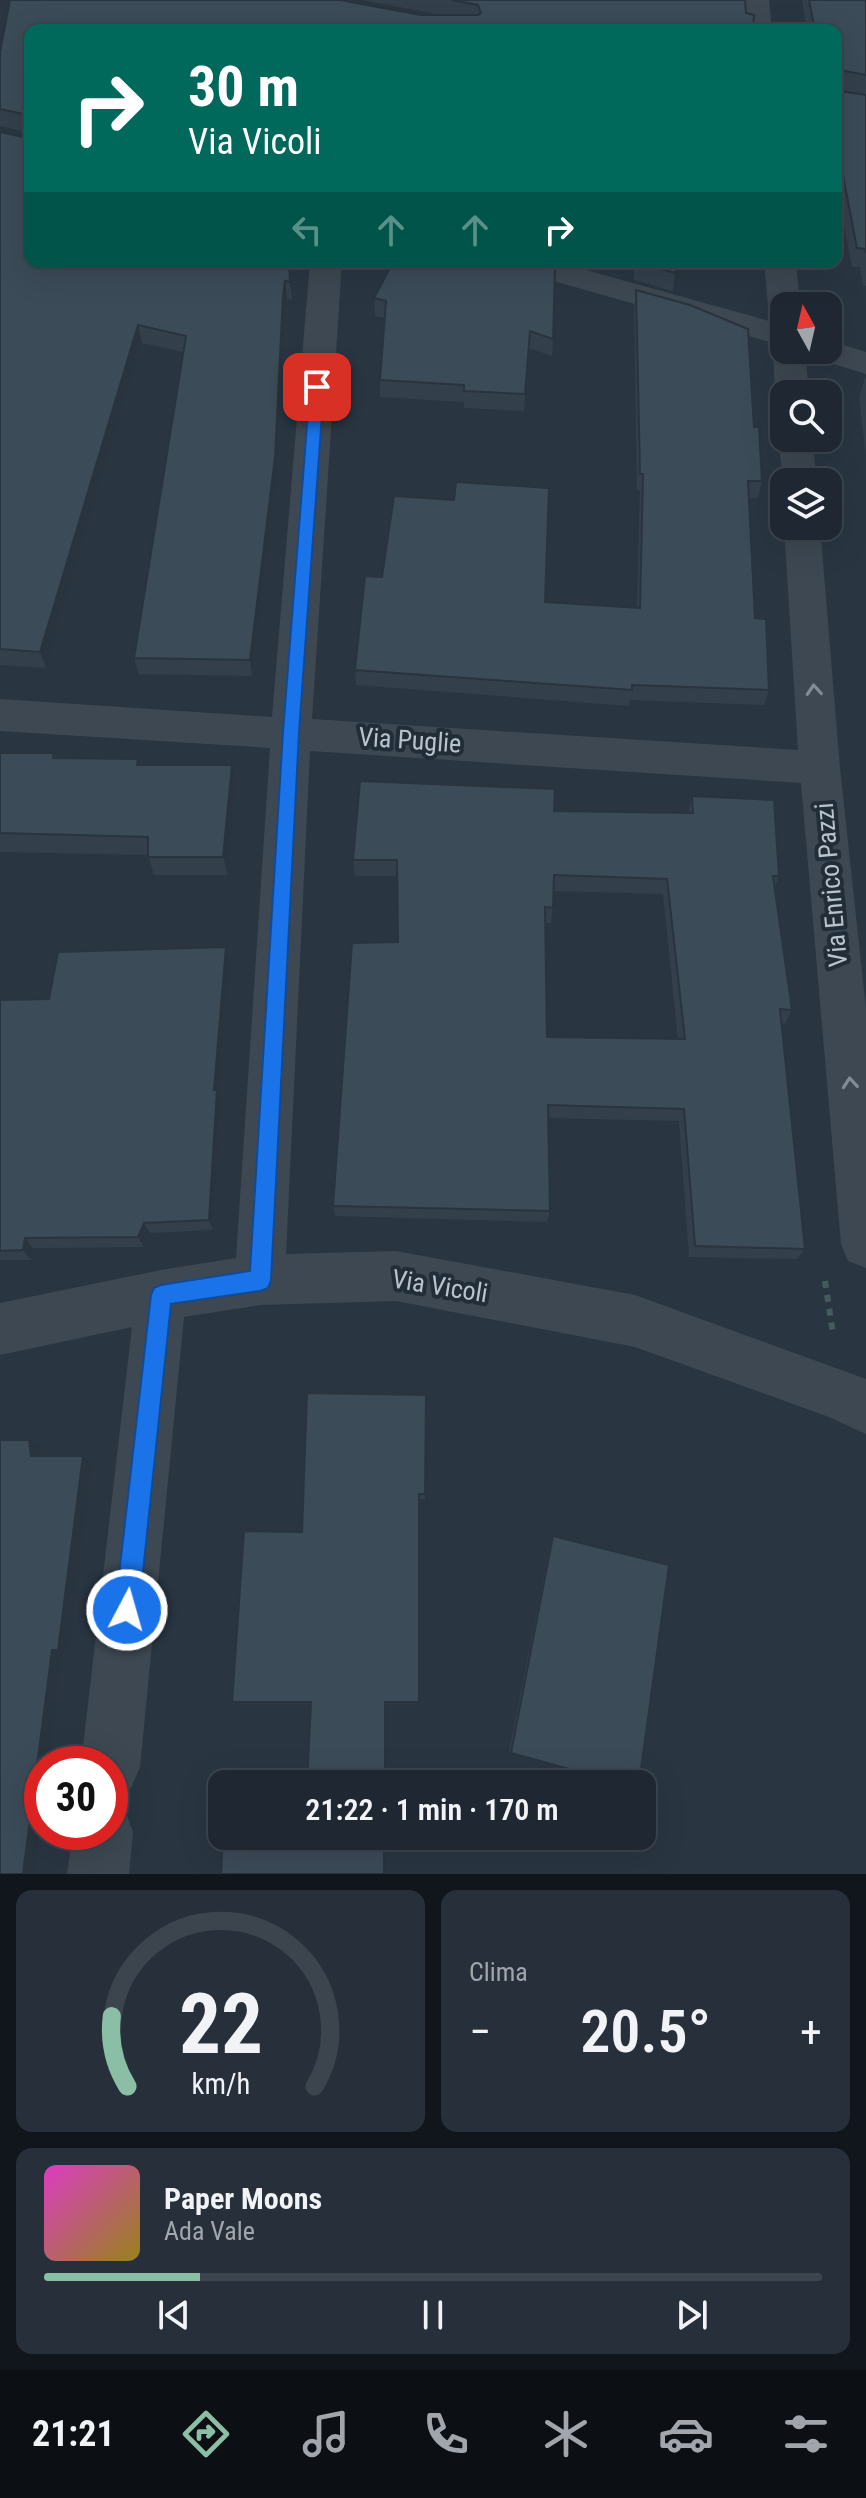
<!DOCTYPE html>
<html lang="it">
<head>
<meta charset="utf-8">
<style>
  body { margin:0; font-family:"Roboto Condensed",sans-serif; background:#27303a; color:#f1f3f6; height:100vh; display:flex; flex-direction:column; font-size:30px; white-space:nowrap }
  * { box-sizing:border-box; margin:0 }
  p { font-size:26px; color:#a1a6ac }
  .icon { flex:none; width:44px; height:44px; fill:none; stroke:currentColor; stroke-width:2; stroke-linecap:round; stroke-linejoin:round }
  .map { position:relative; height:1874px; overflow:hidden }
  .side { display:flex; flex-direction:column; gap:16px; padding:16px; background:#11161c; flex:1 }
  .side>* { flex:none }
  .hud { position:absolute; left:24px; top:24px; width:818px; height:244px; border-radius:16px; box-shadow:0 8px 32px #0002,0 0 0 2px #3c444d; background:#00695c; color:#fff; overflow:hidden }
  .needle { width:52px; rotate:352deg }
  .fabs { position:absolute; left:770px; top:292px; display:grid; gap:16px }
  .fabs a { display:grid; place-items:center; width:72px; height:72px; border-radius:16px; background:#1f2832; box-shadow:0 8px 32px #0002,0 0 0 2px #3c444d; font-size:40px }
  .speed { position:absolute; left:24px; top:1746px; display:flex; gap:16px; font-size:40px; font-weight:700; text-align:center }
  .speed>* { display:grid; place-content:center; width:104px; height:104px; border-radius:50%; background:#1f2832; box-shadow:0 8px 32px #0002,0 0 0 2px #3c444d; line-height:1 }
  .speed .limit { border:12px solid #d22; background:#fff; color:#111 }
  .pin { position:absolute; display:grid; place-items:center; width:68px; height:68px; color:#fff; margin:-34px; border-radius:16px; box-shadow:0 4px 12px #0006 }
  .me { position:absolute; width:88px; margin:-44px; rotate:6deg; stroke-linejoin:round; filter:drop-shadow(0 0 6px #0008) }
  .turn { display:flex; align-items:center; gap:28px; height:168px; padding:0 32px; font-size:36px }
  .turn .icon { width:104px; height:104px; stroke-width:2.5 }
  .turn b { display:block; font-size:56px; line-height:68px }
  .lanes { display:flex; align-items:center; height:76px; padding:0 32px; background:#0003; justify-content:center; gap:40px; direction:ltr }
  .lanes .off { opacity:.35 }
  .big { font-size:60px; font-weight:600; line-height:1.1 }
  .side .tile { flex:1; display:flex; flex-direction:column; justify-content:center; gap:12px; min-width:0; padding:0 28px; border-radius:16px; background:#27303a }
  .side .dial { align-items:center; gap:0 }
  .dial svg { height:208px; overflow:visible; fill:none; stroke:#3c444d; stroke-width:7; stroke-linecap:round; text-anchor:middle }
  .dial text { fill:#f1f3f6; stroke:none }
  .song { display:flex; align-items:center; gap:24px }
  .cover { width:96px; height:96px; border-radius:12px; background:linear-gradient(135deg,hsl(310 70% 55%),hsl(50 70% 35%)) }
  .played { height:8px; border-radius:4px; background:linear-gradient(90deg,#8abfa5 20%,#3c444d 20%) }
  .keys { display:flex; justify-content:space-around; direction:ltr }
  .heat { display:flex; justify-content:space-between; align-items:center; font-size:44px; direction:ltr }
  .side .tiles { flex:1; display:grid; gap:16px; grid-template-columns:1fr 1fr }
  .tile:last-child { grid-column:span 2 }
  .trip { position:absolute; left:208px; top:1770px; width:448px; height:80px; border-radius:16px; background:#1f2832; box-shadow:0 8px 32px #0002,0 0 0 2px #3c444d; font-weight:600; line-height:80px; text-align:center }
  .tabs { display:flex; height:128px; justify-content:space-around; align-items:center; background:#0c1014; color:#a1a6ac }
  .tabs .icon { width:56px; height:56px }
  .tabs .selected { color:#8abfa5 }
  .tabs b { font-size:36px; color:#f1f3f6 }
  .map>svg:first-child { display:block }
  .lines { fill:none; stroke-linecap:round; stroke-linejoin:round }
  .path { stroke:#445b5b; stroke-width:6; stroke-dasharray:7 7; stroke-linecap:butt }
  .street { fill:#3d4852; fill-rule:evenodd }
  .wall { fill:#33404c; fill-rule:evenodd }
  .shaded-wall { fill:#29343e }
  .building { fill:#3b4b58; stroke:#29343e; stroke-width:2; fill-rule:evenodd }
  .oneway { stroke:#828c95 }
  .route { fill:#1a73e8; stroke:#114b97; stroke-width:2 }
  .labels { text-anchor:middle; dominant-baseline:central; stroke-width:8; stroke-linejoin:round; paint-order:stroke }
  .street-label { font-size:26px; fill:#bac3cc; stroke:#212d38 }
</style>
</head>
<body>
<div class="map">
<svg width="866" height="1874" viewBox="0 0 866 1874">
  <rect width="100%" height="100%" fill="#293642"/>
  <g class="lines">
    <path class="path" d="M 825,1281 L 833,1334"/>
    <g class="street">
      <path d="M 743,0 L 769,0 L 772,30 L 746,30 Z"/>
      <path d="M 310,262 L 342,262 L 312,719 L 798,750 L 784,526 L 820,526 L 840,768 L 866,1009 L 866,1268 L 848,1261 L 841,1244 L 801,783 L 310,751 L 286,1254 L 396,1251 L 635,1295 L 866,1379 L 866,1434 L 829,1417 L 635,1347 L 396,1301 L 260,1305 L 184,1317 L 140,1767 L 131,1788 L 110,1797 L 110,1764 L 81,1764 L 132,1327 L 0,1355 L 0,1303 L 161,1270 L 236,1258 L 270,748 L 0,731 L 0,699 L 272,717 Z"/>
      <path d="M 506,262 L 557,262 L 784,325 L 784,350 L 805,350 L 809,394 L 784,394 L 784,403 L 780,402 L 775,394 L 773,350 L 776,344 L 511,269 Z"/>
      <path d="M 764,262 L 796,262 L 800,306 L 784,306 L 784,316 L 773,313 L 768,306 Z"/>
      <path d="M 828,340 L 866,352 L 866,374 L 814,358 L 810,350 L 828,350 Z"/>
      <path d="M 784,429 L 784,438 L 812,438 L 817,482 L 784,482 L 784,487 L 778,438 Z"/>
      <path d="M 110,1804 L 125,1810 L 133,1832 L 129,1874 L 67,1874 L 73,1832 L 110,1832 Z"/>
    </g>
  </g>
  <g class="wall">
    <path d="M 10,0 L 340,0 L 421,15 L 441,15 L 362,0 L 745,0 L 746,13 L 754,15 L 753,30 L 30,30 L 30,262 L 290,262 L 292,300 L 287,299 L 285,314 L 277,474 L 252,676 L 139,674 L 134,658 L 184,352 L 142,343 L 46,668 L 0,665 L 0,132 L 27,138 L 27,132 L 0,126 L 0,52 Z"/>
    <path d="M 802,0 L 866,0 L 866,94 L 838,89 L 838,91 L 866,95 L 866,286 L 863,286 L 860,267 L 852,267 L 836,184 L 836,30 L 807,30 Z"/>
    <path d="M 393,262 L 553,339 L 552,356 L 529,348 L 524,411 L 464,408 L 464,402 L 380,397 L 380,380 L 385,318 L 375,316 L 374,298 Z"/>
    <path d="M 634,262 L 684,262 L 673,291 L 634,280 Z"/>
    <path d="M 730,262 L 741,262 L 740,266 Z"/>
    <path d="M 636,290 L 754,427 L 762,481 L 758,498 L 749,498 L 755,618 L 769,690 L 764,705 L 630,700 L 629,706 L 356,685 L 355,670 L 545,602 L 637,608 L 640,491 L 637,490 L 634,307 Z"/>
    <path d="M 865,378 L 866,379 L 866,457 L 859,397 Z"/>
    <path d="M 0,753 L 54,753 L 56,758 L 140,765 L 236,785 L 228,875 L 154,875 L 148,855 L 0,852 Z"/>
    <path d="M 692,796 L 779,876 L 775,887 L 792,1010 L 785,1024 L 781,1023 L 805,1249 L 797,1259 L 689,1257 L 679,1121 L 549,1118 L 550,1211 L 547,1222 L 335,1216 L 333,1206 L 398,942 L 398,876 L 355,876 L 353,860 L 554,811 L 688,813 ZM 553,891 L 663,894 L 678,1039 L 547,1037 L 545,923 L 551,923 L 553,908 Z"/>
    <path d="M 226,947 L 230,961 L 219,1095 L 221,1102 L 213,1230 L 150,1233 L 144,1247 L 33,1248 L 31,1260 L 0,1260 L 0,1000 L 49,999 Z"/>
    <path d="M 426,1395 L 425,1499 L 419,1499 L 386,1702 L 386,1784 L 307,1784 L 311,1702 L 302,1532 Z"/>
    <path d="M 553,1536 L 624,1784 L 509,1752 L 551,1540 Z"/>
  </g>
  <g class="shaded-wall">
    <path d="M 289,262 L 290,262 L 292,300 L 290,282 Z"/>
    <path d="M 680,262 L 684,262 L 673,291 L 675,273 Z"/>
    <path d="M 285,281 L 287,299 L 285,314 L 277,474 L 252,676 L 250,660 Z"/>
    <path d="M 138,325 L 142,343 L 46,668 L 40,652 Z"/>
    <path d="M 232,765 L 236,785 L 228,875 L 223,857 Z"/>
    <path d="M 226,947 L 230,961 L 219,1095 L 221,1102 L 213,1230 L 209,1220 L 214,1090 Z"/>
    <path d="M 144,1223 L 150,1233 L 144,1247 L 138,1237 Z"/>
    <path d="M 25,1238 L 33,1248 L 31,1260 L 23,1250 Z"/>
    <path d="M 29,1440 L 40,1447 L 41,1462 L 31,1456 Z"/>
    <path d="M 83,1456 L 92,1462 L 68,1652 L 58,1650 Z"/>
    <path d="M 52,1650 L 62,1652 L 48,1764 L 42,1764 L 42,1810 L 34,1874 L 23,1874 Z"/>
    <rect x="385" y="1702" width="1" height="82"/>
    <path d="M 384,1836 L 386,1836 L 385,1874 L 384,1874 Z"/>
  </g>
  <g class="building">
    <path d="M 10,0 L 340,0 L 421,15 L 478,15 L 481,13 L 478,5 L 452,0 L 745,0 L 746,13 L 754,15 L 753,30 L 30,30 L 30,262 L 289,262 L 290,282 L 285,281 L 283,296 L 275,457 L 250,660 L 134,658 L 186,336 L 138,325 L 40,652 L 0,649 L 0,132 L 27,138 L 28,115 L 0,109 L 0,52 Z"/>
    <path d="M 809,0 L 866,0 L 866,75 L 839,70 L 838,91 L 866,95 L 866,253 L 865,249 L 857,248 L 836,140 L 836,30 L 815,30 Z"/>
    <path d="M 393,262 L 539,262 L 555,267 L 553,339 L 530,331 L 525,394 L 464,391 L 464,385 L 380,380 L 386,301 L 374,298 Z"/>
    <path d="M 637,262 L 680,262 L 675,273 Z"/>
    <path d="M 636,290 L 690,305 L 748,329 L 754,427 L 759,427 L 762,481 L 748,481 L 755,618 L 766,619 L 769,690 L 632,685 L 632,690 L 355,670 L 365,576 L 382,577 L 394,496 L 454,500 L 456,482 L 549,488 L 545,602 L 640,608 L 643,474 L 640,474 Z"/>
    <path d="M 0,753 L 54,753 L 53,758 L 138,759 L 137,765 L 232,765 L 223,857 L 148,857 L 148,837 L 0,833 Z"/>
    <path d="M 360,781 L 555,789 L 554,811 L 693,813 L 692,796 L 774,800 L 779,876 L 773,876 L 792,1010 L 780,1009 L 805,1249 L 695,1246 L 684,1109 L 548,1105 L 550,1211 L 333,1206 L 352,943 L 398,942 L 397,860 L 353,860 ZM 554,875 L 667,879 L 685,1039 L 547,1037 L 545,907 L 553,908 Z"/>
    <path d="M 226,947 L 214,1090 L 217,1090 L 209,1220 L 144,1223 L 138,1237 L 25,1238 L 23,1250 L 0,1251 L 0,1000 L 49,999 L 58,952 Z"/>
    <path d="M 307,1393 L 426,1395 L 425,1494 L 419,1494 L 419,1702 L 385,1702 L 385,1784 L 307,1784 L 311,1702 L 232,1702 L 244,1531 L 302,1532 Z"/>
    <path d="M 0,1440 L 29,1440 L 31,1456 L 83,1456 L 58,1650 L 52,1650 L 23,1874 L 0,1874 Z"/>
    <path d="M 553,1536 L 669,1565 L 639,1784 L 624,1784 L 511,1753 Z"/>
    <path d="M 223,1836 L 384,1836 L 384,1874 L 221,1874 Z"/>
  </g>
  <defs><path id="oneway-chevron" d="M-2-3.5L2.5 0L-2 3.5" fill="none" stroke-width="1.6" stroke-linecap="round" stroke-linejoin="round" transform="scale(2)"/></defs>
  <g class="oneway">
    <use href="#oneway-chevron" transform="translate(814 690) rotate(-94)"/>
    <use href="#oneway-chevron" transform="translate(850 1083) rotate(-95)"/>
  </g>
  <path class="route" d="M 317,383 L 324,387 L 299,732 L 271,1280 L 268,1288 L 260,1291 L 171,1304 L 139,1610 L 135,1618 L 127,1622 L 119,1618 L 115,1610 L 151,1295 L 154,1288 L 161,1285 L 250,1271 L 283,732 L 310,387 Z"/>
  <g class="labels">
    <g class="street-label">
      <text transform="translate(410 740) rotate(4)">Via Puglie</text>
      <text transform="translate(831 885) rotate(-95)">Via Enrico Pazzi</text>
      <text transform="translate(440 1286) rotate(9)">Via Vicoli</text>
    </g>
  </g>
</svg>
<div class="fabs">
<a><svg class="needle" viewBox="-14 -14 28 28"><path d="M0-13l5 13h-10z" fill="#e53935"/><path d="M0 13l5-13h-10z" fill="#a1a6ac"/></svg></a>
<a><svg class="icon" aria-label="search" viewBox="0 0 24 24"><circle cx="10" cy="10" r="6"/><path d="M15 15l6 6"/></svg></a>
<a><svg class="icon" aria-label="layers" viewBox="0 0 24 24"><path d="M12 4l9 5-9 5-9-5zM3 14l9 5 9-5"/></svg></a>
</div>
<div class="speed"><div class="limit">30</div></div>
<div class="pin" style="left:317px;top:387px;background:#d93025"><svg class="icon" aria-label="arrive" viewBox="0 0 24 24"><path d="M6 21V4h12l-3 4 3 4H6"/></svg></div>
<svg class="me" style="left:127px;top:1610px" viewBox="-20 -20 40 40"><circle r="17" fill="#1a73e8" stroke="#fff" stroke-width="3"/><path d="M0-11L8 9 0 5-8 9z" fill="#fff"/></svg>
<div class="trip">21:22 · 1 min · 170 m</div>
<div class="hud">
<div class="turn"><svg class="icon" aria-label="right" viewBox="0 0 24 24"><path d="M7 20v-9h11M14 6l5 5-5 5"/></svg><div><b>30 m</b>Via Vicoli</div></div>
<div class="lanes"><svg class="icon off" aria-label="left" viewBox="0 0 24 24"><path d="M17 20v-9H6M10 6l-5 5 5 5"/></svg><svg class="icon off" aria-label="ahead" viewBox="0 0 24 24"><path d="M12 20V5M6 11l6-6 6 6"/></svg><svg class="icon off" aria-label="ahead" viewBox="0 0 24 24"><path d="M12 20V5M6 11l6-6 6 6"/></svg><svg class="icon" aria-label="right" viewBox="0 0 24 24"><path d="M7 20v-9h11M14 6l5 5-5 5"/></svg></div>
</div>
</div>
<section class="side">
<div class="tiles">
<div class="tile dial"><svg viewBox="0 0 100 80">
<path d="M14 69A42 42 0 1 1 86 69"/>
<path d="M14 69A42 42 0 0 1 8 42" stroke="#8abfa5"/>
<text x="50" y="56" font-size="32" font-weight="700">22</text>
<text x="50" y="72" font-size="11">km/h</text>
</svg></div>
<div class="tile"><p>Clima</p>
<div class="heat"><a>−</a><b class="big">20.5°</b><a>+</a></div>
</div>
<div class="tile">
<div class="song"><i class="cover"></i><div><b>Paper Moons</b><p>Ada Vale</p></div></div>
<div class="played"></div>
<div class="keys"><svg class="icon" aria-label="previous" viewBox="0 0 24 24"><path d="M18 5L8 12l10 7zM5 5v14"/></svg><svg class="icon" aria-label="pause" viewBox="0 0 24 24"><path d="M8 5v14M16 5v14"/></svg><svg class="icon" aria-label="next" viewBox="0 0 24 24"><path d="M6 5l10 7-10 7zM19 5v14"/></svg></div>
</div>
</div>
</section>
<nav class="tabs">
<b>21:21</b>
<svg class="icon selected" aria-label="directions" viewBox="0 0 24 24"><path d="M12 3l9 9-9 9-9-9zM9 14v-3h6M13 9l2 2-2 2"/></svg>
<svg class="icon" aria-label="music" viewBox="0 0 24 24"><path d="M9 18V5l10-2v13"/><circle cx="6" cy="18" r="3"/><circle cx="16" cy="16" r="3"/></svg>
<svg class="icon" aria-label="phone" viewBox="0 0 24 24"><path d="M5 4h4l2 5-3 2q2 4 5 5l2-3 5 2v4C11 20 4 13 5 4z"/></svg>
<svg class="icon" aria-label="climate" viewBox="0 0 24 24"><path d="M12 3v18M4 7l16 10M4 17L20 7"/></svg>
<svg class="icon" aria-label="car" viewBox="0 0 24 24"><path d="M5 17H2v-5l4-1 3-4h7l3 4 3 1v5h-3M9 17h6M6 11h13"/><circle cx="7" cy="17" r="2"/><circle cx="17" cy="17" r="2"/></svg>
<svg class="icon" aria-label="filters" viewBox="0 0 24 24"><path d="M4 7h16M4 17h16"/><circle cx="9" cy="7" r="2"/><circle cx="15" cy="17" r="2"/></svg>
</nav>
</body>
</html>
